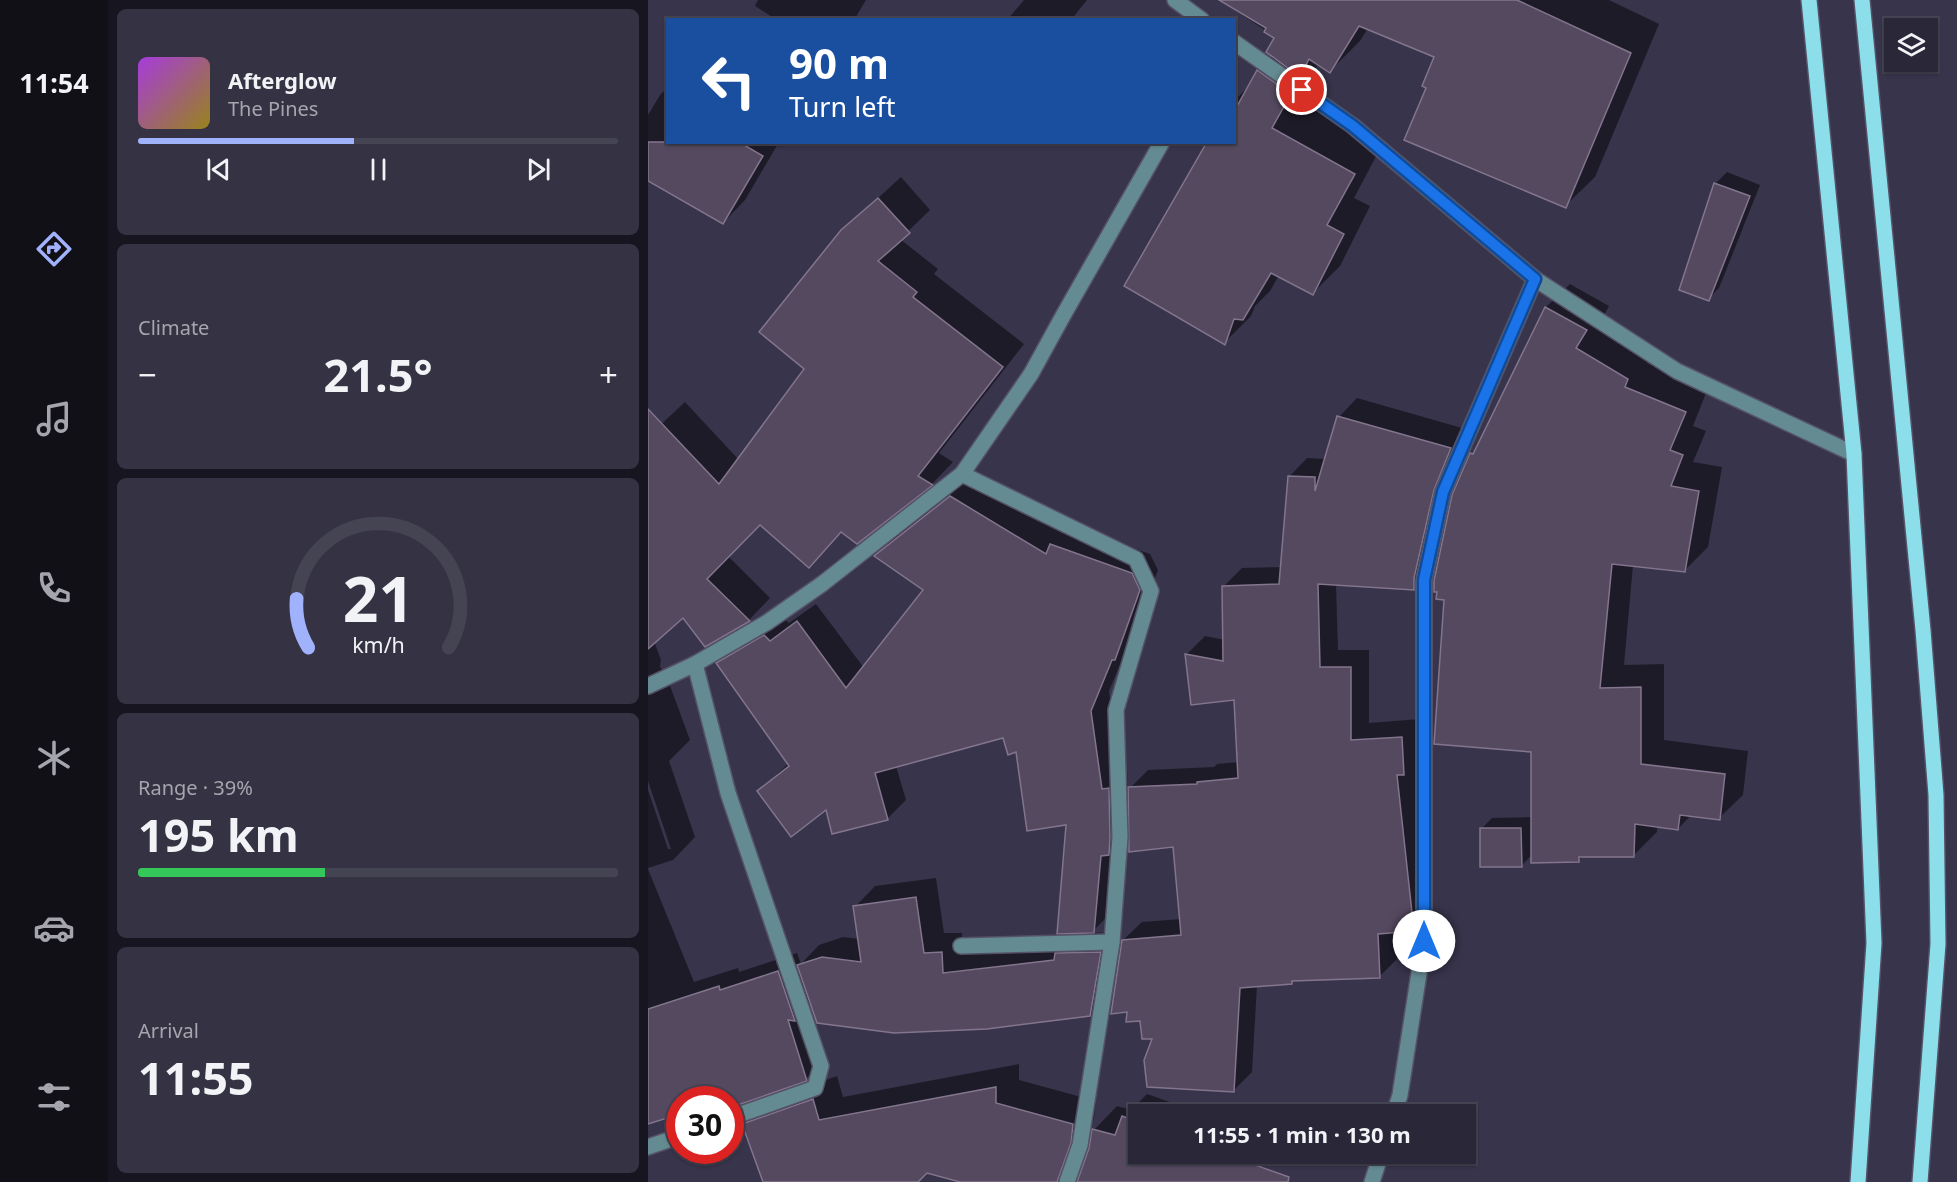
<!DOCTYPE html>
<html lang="en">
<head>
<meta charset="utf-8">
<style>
  body { margin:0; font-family:"Noto Sans",sans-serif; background:#353343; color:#f1f3f6; height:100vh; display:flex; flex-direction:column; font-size:22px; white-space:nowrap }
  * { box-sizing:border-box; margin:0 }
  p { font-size:20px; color:#a5a5ae }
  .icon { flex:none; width:33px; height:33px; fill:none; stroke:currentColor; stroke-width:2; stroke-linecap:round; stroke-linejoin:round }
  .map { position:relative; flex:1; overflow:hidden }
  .details { display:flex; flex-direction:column; gap:9px; padding:9px; background:#17151f; width:540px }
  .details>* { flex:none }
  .guide { position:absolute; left:18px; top:18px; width:570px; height:126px; border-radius:0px; box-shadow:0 2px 4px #0004,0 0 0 2px #454453; background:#1a4fa0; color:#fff; overflow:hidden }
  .controls { position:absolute; left:1236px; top:18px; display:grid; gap:12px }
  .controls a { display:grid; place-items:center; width:54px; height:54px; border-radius:0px; background:#292738; box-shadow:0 2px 4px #0004,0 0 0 2px #454453; font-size:30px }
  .speed { position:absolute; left:18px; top:1086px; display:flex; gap:12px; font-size:30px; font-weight:700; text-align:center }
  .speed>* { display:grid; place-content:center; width:78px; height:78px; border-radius:50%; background:#292738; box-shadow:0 2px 4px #0004,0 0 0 2px #454453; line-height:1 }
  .speed .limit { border:9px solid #d22; background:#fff; color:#111 }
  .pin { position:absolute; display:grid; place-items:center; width:51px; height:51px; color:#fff; margin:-26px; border:3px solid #fff; border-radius:50%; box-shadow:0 2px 6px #0007 }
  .me { position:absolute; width:66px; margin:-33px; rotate:0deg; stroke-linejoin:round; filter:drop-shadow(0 0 4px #0008) }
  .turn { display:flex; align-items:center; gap:21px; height:126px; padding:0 24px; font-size:27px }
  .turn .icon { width:78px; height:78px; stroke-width:2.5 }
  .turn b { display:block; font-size:42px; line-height:51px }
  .big { font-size:45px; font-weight:700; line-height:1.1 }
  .details .card { flex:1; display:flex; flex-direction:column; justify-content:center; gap:9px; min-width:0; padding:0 21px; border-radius:9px; background:#353343 }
  .details .dial { align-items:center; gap:0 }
  .dial svg { height:156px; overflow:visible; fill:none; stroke:#454453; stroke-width:7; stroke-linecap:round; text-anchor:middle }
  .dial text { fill:#f1f3f6; stroke:none }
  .song { display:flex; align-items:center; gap:18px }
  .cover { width:72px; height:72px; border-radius:9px; background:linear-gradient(135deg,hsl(280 70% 55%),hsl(50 70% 35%)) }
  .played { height:6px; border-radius:3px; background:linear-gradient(90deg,#a1b2fd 45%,#454453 45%) }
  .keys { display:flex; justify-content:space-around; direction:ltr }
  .heat { display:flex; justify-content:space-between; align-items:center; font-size:33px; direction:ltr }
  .charge { height:9px; border-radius:4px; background:linear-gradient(90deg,#34c759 39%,#454453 0) }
  .trip { position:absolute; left:480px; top:1104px; width:348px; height:60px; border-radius:0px; background:#292738; box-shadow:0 2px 4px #0004,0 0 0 2px #454453; font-weight:700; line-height:60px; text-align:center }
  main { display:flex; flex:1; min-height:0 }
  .dock { display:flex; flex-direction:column; width:108px; justify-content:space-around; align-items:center; background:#101016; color:#a5a5ae }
  .dock .icon { width:42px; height:42px }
  .dock .on { color:#a1b2fd }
  .dock b { font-size:27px; color:#f1f3f6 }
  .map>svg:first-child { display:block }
  .shadow { fill:#0007 }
  .building { fill:#55495f; stroke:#82758d; stroke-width:1.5 }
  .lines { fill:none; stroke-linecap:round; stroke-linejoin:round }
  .minor-casing { stroke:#555267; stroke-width:18 }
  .major-casing { stroke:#555267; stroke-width:18 }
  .minor { stroke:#648b91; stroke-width:15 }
  .major { stroke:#8bdeea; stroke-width:15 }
  .route-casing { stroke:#114b97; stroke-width:15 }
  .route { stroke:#1a73e8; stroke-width:10 }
</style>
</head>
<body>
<main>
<nav class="dock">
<b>11:54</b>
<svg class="icon on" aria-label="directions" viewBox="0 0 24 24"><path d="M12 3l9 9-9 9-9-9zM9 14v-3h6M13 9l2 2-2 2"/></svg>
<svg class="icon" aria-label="music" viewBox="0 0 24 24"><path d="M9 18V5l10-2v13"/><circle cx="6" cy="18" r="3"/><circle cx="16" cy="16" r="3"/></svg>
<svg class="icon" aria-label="phone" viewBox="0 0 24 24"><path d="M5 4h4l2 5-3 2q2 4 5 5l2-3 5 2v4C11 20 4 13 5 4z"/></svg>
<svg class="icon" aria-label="climate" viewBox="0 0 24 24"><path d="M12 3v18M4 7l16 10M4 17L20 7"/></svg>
<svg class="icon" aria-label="car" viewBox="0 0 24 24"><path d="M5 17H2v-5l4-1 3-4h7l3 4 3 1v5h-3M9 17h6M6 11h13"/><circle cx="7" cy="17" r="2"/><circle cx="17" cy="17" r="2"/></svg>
<svg class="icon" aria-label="filters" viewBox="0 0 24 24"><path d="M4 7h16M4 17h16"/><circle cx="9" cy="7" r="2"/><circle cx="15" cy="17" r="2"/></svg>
</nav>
<section class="details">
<div class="card">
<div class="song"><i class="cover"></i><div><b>Afterglow</b><p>The Pines</p></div></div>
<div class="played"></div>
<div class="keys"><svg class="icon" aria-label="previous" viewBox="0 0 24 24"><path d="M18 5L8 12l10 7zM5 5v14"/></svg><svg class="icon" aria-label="pause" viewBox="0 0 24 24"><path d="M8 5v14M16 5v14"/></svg><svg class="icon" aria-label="next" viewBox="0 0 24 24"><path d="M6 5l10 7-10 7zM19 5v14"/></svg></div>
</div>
<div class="card"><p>Climate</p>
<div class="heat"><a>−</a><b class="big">21.5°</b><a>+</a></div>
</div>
<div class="card dial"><svg viewBox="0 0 100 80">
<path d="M14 69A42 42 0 1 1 86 69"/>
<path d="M14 69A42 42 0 0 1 8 44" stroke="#a1b2fd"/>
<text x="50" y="56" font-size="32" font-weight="700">21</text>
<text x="50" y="72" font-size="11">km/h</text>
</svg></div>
<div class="card"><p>Range · 39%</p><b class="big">195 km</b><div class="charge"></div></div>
<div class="card"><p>Arrival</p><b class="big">11:55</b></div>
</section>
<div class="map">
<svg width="1309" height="1182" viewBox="0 0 1309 1182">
  <rect width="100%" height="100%" fill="#37344b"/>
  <g class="shadow">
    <path d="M 110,0 L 218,0 L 206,20 L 129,20 L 107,6 Z"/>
    <path d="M 376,0 L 439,0 L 423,20 L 359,20 Z"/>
    <path d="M 571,0 L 961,0 L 1011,24 L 947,177 L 917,206 L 780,87 L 788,56 L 720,28 L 712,41 L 682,71 L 661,58 L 660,60 L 669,66 L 650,101 L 733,147 L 706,198 L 722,206 L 692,266 L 665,293 L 631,275 L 622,291 L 607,306 L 603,316 L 576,343 L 586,142 L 586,101 L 601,86 L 610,71 L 625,56 L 628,37 Z"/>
    <path d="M 20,87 L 20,142 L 131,142 L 97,200 L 75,223 L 0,179 L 0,115 L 12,95 Z"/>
    <path d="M 1079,172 L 1112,185 L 1071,288 L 1060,299 L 1033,289 L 1068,183 Z"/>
    <path d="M 253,177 L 282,210 L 252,239 L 290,269 L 286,274 L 376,344 L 291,453 L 305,462 L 284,484 L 209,542 L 194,532 L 161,566 L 112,523 L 80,556 L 122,598 L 101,620 L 36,615 L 6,641 L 13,660 L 12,667 L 17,672 L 42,740 L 21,761 L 47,837 L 25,860 L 0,868 L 0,790 L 20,849 L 23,849 L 0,781 L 0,425 L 7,430 L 37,402 L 91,460 L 158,369 L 194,231 Z"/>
    <path d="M 922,284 L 961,306 L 951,324 L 1003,354 L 999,363 L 1060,388 L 1045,426 L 1058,431 L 1045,462 L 1074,467 L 1060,547 L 1036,571 L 985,565 L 976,665 L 1016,664 L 1016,740 L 1100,751 L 1095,795 L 1071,818 L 1043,815 L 1030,829 L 1009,826 L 1009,832 L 985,856 L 936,855 L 930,861 L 884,855 L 873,866 L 833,829 L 844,818 L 884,817 L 884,751 L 824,454 L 829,449 L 898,307 Z"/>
    <path d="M 709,398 L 821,430 L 803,470 L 784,571 L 766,589 L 688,584 L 690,650 L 721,650 L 721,723 L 772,719 L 774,755 L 768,762 L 784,911 L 766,929 L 749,931 L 750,958 L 731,977 L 647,979 L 644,982 L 609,985 L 604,1072 L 586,1090 L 506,1038 L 493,1020 L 475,940 L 494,922 L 533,919 L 527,845 L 482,831 L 470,843 L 464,912 L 443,933 L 472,932 L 462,994 L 442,1015 L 163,1003 L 160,1006 L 177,1060 L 158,1079 L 85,1095 L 32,1100 L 0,1122 L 0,869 L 46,982 L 90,968 L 91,972 L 149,953 L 153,964 L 171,945 L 195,937 L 211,939 L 207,907 L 227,886 L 288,878 L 296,933 L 314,933 L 314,953 L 421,941 L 431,932 L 420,823 L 369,751 L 356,736 L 248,766 L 258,800 L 239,819 L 179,808 L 111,791 L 141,763 L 70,663 L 88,645 L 135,618 L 141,623 L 168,604 L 216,668 L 278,590 L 228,555 L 247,537 L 322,478 L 414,533 L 422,526 L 502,554 L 510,570 L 485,640 L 480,646 L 461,691 L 472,771 L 479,770 L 480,790 L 500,770 L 566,767 L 569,764 L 591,762 L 588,699 L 544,704 L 539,654 L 557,636 L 577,640 L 575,587 L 594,568 L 634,567 L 641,477 L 659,458 L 678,459 L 691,417 Z"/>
    <path d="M 371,1064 L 371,1080 L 448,1101 L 446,1118 L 433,1155 L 434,1164 L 437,1166 L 446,1130 L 469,1106 L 483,1110 L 499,1094 L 556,1114 L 490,1114 L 490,1154 L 590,1154 L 583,1173 L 574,1182 L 318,1182 L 278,1171 L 267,1182 L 117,1182 L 96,1125 L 119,1101 L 189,1076 L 195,1097 Z"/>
  </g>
  <g class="building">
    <path d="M 571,0 L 869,0 L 983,53 L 918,208 L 756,140 L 778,88 L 774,86 L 786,57 L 711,26 L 682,73 L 661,59 L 652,77 L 618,52 L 626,38 L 616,32 L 618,28 Z"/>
    <path d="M 609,70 L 643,94 L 624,128 L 707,174 L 679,225 L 696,234 L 665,295 L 623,273 L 595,320 L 586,319 L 577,345 L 476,286 L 559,142 L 586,142 L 586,107 L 588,108 Z"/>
    <path d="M 0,142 L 91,142 L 115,156 L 75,224 L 0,181 Z"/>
    <path d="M 1066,183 L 1102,196 L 1061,301 L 1031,290 Z"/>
    <path d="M 230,198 L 262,233 L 230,261 L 269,292 L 265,297 L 355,367 L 270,476 L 285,485 L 209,544 L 193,532 L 161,568 L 112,525 L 59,579 L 102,621 L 57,647 L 35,618 L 0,649 L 0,409 L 71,484 L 156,369 L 111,332 L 193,230 Z"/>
    <path d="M 897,307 L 939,330 L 928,348 L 980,379 L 977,387 L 1038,412 L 1022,450 L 1035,455 L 1023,486 L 1051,491 L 1037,572 L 964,564 L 952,688 L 993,687 L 993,764 L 1077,774 L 1072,820 L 1032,815 L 1030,830 L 987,824 L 986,857 L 931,857 L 931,862 L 883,863 L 883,752 L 786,744 L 796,600 L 788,599 L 789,592 L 786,592 L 786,581 L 804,495 L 822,453 L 825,454 Z"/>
    <path d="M 689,416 L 803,448 L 786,490 L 766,578 L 766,590 L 670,584 L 672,667 L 703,667 L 703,740 L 754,737 L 756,775 L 749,775 L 766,931 L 730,934 L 732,978 L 644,981 L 644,984 L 592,988 L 586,1092 L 499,1087 L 496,1060 L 504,1039 L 494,1039 L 492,1021 L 478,1022 L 479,1012 L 463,1014 L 474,940 L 533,935 L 525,847 L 481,852 L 480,787 L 549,784 L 549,782 L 590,778 L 586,700 L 543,705 L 537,654 L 575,661 L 574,586 L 631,584 L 640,476 L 667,477 L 667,491 Z"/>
    <path d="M 302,496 L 398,554 L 402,544 L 484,573 L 492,590 L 467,660 L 464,660 L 443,711 L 454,789 L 461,788 L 462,837 L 461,855 L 453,856 L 446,933 L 409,934 L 418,825 L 379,831 L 368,752 L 360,755 L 355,738 L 227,773 L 240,820 L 184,834 L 178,810 L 143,837 L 109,791 L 141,766 L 68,663 L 116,635 L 122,641 L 149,621 L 198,688 L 275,590 L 226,556 Z"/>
    <path d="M 832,828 L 873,828 L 874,867 L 832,867 Z"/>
    <path d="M 268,897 L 276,953 L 294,952 L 295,973 L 406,960 L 407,953 L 453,952 L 442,1016 L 339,1029 L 246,1033 L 169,1023 L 149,965 L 174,957 L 213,962 L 205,906 Z"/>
    <path d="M 130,971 L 147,1021 L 140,1020 L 159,1081 L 87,1106 L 84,1097 L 76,1100 L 32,1100 L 32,1114 L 0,1124 L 0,1009 L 71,986 L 72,990 Z"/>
    <path d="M 348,1087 L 348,1103 L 425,1124 L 423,1143 L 409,1182 L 312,1182 L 279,1173 L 270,1182 L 115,1182 L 94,1124 L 165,1099 L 171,1120 Z"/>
    <path d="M 474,1116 L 490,1122 L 490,1154 L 576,1154 L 641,1177 L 640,1182 L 429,1182 L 441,1148 L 444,1129 L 467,1135 Z"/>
  </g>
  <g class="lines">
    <defs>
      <g id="minor">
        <path d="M 527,0 L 554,20"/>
        <path d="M 586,42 L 705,126 L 887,279 L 1029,371 L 1206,454"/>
        <path d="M 314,474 L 488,559 L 503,591 L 468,710 L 472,837 L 464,942 L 432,1145 L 419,1182"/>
        <path d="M 47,664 L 80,793 L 173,1066 L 167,1088 L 82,1118"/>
        <path d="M 0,686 L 47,664 L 118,623 L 174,584 L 314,474 L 383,374 L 416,314 L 514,142"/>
        <path d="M 313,946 L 464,942"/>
        <path d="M 746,1114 L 752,1095 L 776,941 L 776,580 L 795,492 L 887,279"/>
        <path d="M 0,1147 L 32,1136"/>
        <path d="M 724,1182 L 733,1154"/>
      </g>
      <g id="major">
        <path d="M 1161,0 L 1206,454 L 1226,943 L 1210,1182"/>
        <path d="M 1214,0 L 1275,630 L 1288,795 L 1290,944 L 1272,1182"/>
      </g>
    </defs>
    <use href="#minor" class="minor-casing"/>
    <use href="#major" class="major-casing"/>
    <use href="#minor" class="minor"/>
    <use href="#major" class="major"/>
  </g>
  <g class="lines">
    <defs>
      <path id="route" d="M 654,90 L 705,126 L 887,279 L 795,492 L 776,580 L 776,941"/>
    </defs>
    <use href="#route" class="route-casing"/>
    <use href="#route" class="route"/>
  </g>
</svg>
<div class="controls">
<a><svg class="icon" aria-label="layers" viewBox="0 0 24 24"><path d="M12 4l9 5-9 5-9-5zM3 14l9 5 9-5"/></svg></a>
</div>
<div class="speed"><div class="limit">30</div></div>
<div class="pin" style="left:654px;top:90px;background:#d93025"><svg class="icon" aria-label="arrive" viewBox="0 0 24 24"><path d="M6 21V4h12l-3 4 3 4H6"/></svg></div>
<svg class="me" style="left:776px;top:941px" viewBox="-20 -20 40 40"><circle r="19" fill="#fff"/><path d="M0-13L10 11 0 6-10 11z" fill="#1a73e8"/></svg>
<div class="trip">11:55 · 1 min · 130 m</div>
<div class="guide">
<div class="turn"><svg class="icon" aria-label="left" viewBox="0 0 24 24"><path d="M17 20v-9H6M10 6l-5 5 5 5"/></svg><div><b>90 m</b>Turn left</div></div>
</div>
</div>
</main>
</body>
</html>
